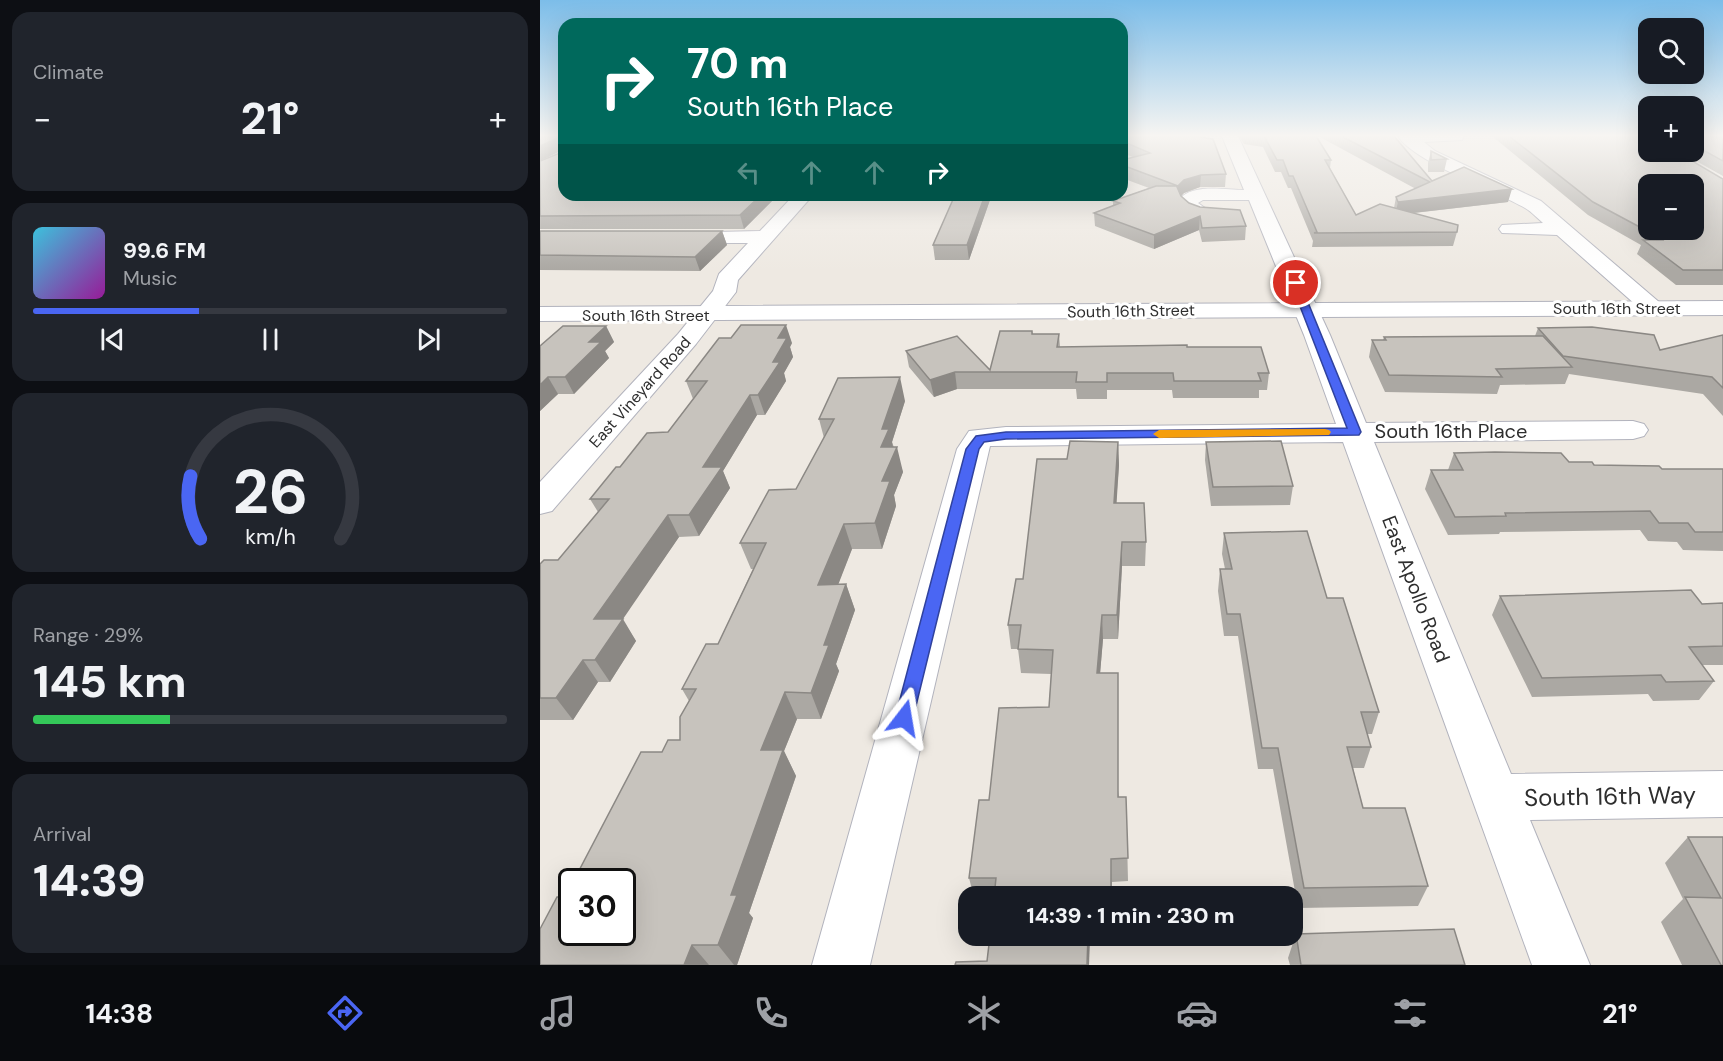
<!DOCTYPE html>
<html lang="en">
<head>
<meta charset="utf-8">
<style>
  body { margin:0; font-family:"DM Sans",sans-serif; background:#20242c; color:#f1f3f6; height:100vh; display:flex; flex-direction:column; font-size:22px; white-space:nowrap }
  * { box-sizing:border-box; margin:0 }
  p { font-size:20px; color:#9ea1a6 }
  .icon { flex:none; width:33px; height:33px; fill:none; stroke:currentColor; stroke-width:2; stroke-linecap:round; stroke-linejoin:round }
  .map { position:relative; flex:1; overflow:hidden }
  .details { display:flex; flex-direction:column; gap:12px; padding:12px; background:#0d0f14; width:540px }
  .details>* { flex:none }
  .top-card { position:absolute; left:18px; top:18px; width:570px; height:183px; border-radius:18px; box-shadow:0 6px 24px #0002; background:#00695c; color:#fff; overflow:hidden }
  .buttons { position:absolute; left:1098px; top:18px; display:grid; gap:12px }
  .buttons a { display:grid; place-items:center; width:66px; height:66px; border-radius:12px; background:#171b24; box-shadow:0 6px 24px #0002; font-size:30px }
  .speed { position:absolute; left:18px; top:868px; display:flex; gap:12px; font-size:30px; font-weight:700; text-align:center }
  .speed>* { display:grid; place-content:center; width:78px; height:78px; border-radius:50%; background:#171b24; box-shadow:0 6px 24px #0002; line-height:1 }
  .speed .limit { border:3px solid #111; border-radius:9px; background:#fff; color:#111 }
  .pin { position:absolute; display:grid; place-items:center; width:51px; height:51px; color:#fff; margin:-26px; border:3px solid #fff; border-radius:50%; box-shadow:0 2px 6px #0007 }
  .me { position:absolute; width:66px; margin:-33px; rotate:14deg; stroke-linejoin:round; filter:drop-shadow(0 0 4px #0008) }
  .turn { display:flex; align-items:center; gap:21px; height:126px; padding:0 30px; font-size:27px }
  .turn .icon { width:78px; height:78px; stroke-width:2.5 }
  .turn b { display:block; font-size:42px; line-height:51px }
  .lanes { display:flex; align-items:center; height:57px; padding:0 30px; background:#0003; justify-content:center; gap:30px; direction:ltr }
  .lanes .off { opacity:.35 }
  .big { font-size:45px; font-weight:800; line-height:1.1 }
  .details .tile { flex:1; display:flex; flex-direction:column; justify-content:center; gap:9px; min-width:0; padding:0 21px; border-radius:18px; background:#20242c }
  .details .dial { align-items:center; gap:0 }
  .dial svg { height:156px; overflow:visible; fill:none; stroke:#363941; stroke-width:7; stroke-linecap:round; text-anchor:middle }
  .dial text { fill:#f1f3f6; stroke:none }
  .song { display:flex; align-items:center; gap:18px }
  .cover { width:72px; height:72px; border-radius:9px; background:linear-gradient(135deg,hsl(190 70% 55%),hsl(300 70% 35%)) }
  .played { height:6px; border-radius:3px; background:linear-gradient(90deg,#4a66f3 35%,#363941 35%) }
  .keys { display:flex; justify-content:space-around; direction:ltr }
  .heat { display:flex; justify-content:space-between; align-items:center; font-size:33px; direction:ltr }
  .charge { height:9px; border-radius:4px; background:linear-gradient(90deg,#34c759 29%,#363941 0) }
  .trip { position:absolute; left:418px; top:886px; width:345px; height:60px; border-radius:18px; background:#171b24; box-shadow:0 6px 24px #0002; font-weight:800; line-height:60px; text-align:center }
  .tabs { display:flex; height:96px; justify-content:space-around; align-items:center; background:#090b0e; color:#9ea1a6 }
  .tabs .icon { width:42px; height:42px }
  .tabs .selected { color:#4a66f3 }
  .tabs b { font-size:27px; color:#f1f3f6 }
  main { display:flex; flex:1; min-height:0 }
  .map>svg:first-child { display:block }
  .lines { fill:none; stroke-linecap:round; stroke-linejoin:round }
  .minor-casing { stroke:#b2b3bd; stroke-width:2 }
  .secondary-casing { stroke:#b2b3bd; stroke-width:2 }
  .minor { fill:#fff; fill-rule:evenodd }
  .secondary { fill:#fff; fill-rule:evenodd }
  .wall { fill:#aba8a3 }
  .shaded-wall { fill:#8b8884 }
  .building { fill:#c7c3bd; stroke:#8b8884; stroke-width:1.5; fill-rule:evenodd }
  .route { fill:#4a66f3; stroke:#30429e; stroke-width:1.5 }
  .slow { fill:#f59e0b }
  .labels { text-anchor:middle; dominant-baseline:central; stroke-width:6; stroke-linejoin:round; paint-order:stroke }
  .far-street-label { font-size:16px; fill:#2e2e2e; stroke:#fff }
  .street-label { font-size:20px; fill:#2e2e2e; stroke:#fff }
  .near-street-label { font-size:24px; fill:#2e2e2e; stroke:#fff }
</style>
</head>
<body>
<main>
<section class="details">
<div class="tile"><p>Climate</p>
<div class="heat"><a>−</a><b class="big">21°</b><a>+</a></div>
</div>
<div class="tile">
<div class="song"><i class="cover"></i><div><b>99.6 FM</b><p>Music</p></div></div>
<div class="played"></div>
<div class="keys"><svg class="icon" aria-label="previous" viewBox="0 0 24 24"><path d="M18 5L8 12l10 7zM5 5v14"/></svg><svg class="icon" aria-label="pause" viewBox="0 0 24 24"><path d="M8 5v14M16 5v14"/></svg><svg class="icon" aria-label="next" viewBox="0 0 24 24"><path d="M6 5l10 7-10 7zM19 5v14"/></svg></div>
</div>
<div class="tile dial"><svg viewBox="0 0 100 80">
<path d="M14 69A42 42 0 1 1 86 69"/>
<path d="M14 69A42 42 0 0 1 9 37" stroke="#4a66f3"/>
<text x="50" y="56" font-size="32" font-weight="700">26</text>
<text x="50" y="72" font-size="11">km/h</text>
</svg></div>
<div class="tile"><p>Range · 29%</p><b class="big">145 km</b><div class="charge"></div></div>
<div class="tile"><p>Arrival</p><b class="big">14:39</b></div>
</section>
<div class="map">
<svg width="1183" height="965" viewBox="0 0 1183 965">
  <rect width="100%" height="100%" fill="#eee9e2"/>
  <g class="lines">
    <defs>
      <g id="minor">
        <path d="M 682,136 L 698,136 L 790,335 L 826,423 L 1093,421 L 1104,424 L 1108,430 L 1104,436 L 1093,439 L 834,442 L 971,774 L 1183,771 L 1183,817 L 990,820 L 1050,965 L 992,965 L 803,442 L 450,446 L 330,965 L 272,965 L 417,449 L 429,431 L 466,427 L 796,424 L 764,335 L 709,200 L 663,200 L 658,203 L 665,208 L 693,211 L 696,215 L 693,219 C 677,223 650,221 640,207 L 639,200 C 651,183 686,190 704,190 Z"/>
        <path d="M 858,136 L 924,136 L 922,140 L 884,142 L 895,151 L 1001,201 L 1126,308 L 1123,313 L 1114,315 L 1105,313 L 1017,235 L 962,233 L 959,229 L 962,225 L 1003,223 C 997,218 992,212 985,208 C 956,191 874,162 858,136 Z"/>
        <path d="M 254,195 L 273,195 L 198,280 L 196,292 L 156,344 L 12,511 L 0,514 L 0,482 L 138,334 L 173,291 L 179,274 L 208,243 L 138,243 L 131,241 L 128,237 L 131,233 L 220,231 Z"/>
      </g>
      <path id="secondary" d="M 1183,301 L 1183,315 L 0,321 L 0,307 Z"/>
    </defs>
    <use href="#minor" class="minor-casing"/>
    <use href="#secondary" class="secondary-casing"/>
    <use href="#minor" class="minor"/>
    <use href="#secondary" class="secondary"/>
  </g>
  <g class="wall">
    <path d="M 0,136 L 24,136 L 24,195 L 238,195 L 204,229 L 0,229 L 0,161 L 20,153 L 20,151 L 0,161 Z"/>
    <path d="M 582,136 L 686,174 L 685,187 L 660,187 L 644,193 L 641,196 L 649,203 L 706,226 L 705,240 L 662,242 L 659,230 L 614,249 L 555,226 L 554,213 L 573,206 L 573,201 L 609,188 L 582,178 L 582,160 L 593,157 L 582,153 Z"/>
    <path d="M 699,136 L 776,136 L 791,160 L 790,168 L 816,215 L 854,208 L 856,197 L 876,189 L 778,136 L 854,136 L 892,181 L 968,202 L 874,213 L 917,232 L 913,246 L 772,247 L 773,241 L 751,188 L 748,188 L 741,172 L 735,172 L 723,147 L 704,144 Z"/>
    <path d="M 952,136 L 1108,136 L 1183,179 L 1183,285 L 1136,285 L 1097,254 L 1101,245 L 1048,215 Z"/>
    <path d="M 1154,136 L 1183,136 L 1183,176 L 1140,152 L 1154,152 Z"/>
    <path d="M 891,151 L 907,159 L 904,172 L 888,172 L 888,163 Z"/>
    <path d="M 451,197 L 429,260 L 395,260 L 393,245 Z"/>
    <path d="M 0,231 L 182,231 L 187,245 L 160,271 L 0,270 Z"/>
    <path d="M 66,326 L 74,342 L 65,351 L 69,358 L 34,394 L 18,394 L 0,411 L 0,346 Z"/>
    <path d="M 998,328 L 1120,350 L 1183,335 L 1183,416 L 1163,394 L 1029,374 L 1025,384 L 960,385 L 957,394 L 845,392 L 829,357 L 832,340 L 843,340 L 844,337 L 995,336 Z"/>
    <path d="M 492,331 L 493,334 L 519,334 L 520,347 L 647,347 L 729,373 L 727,390 L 719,390 L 719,398 L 633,398 L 632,390 L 567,390 L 567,399 L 537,399 L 536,389 L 417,389 L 394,397 L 369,367 L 366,351 L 450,370 Z"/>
    <path d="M 252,343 L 250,347 L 253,357 L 244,373 L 246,381 L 225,415 L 217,415 L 183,471 L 190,488 L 159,536 L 139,537 L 82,619 L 96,641 L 70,682 L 58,682 L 33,720 L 0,720 L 0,564 L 18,560 L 58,512 L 50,499 L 80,467 L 128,432 L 153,399 L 146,381 Z"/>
    <path d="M 365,401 L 352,442 L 363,472 L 354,495 L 356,506 L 342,549 L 312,549 L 298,584 L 306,584 L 315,610 L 296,664 L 299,671 L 281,719 L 257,719 L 244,751 L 256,776 L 209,913 L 213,918 L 197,965 L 0,965 L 122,752 L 140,740 L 149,701 L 142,689 L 178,644 L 213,569 L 211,569 L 200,543 L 256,489 L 284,438 L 279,419 Z"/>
    <path d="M 578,442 L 579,465 L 576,503 L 606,542 L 605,566 L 582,566 L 578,639 L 563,639 L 560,673 L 579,797 L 586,797 L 588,881 L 572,882 L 572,897 L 434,897 L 429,878 L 449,800 L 509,707 L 511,674 L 481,673 L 478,649 L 471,649 L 468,625 L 483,579 L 527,459 Z"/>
    <path d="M 666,442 L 753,486 L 750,505 L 671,506 L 665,460 Z"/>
    <path d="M 914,453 L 1054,465 L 1122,469 L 1183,469 L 1183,551 L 1143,550 L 1137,542 L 1108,541 L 1100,530 L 960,532 L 959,534 L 908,535 L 885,489 L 891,470 L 908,470 Z"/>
    <path d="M 684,533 L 787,598 L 839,712 L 832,734 L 827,734 L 831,747 L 824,768 L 813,768 L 823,808 L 888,886 L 878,906 L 758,908 L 733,769 L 718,769 L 698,636 L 684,636 L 678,591 L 680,569 L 685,569 L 682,554 Z"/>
    <path d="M 960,596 L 1162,604 L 1183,603 L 1183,665 L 1162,665 L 1174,681 L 1159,700 L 1113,701 L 1108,694 L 992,697 L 952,615 Z"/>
    <path d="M 1148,837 L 1183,837 L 1183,965 L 1142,965 L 1121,922 L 1143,899 L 1125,863 Z"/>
    <path d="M 756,934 L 925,965 L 750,965 L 748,958 Z"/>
    <path d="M 450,936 L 572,936 L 572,939 L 550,940 L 447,961 Z"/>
  </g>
  <g class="shaded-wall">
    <path d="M 20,137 L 24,149 L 0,161 L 0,146 Z"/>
    <path d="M 661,175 L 660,187 L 644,193 L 637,200 L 637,187 L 644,180 Z"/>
    <path d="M 972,189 L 968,202 L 855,215 L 858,202 Z"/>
    <path d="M 221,195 L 238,195 L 204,229 L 200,215 Z"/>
    <path d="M 445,195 L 451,195 L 451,197 L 429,260 L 427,245 Z"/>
    <path d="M 660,216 L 659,230 L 614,249 L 614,235 Z"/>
    <path d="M 182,231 L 187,245 L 160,271 L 155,257 Z"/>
    <path d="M 246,325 L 252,343 L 250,347 L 253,357 L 244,373 L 246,381 L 225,415 L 218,395 L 233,362 L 238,338 Z"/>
    <path d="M 66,326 L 74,342 L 65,351 L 69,358 L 34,394 L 25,377 L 49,342 Z"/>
    <path d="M 415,372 L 417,389 L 394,397 L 390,380 Z"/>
    <path d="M 8,377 L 18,394 L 0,411 L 0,385 Z"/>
    <path d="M 360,377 L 365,401 L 352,442 L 354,453 L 357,447 L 363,472 L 354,495 L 356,506 L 342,549 L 335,523 L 342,481 L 341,447 L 342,429 Z"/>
    <path d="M 210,395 L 217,415 L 183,471 L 190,488 L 159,536 L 149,515 L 163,467 Z"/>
    <path d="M 578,442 L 579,465 L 575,527 L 574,503 Z"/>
    <path d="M 128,515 L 139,537 L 68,641 L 54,619 Z"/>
    <path d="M 304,524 L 312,549 L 288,611 L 278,585 Z"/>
    <path d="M 582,542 L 582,566 L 578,639 L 577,615 Z"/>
    <path d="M 306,584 L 315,610 L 296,664 L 299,671 L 281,719 L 271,693 L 284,645 Z"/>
    <path d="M 562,615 L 563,639 L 558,698 L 557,673 Z"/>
    <path d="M 83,619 L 96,641 L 70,682 L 55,660 Z"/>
    <path d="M 43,660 L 58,682 L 33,720 L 16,698 Z"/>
    <path d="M 245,692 L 257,719 L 244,751 L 256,776 L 209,913 L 213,918 L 197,965 L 194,965 L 178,945 L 191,895 L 221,750 Z"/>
    <path d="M 548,936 L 549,936 L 550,940 L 549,965 L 547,965 Z"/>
    <path d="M 152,945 L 169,965 L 144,965 Z"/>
  </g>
  <g class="building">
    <path d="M 0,136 L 24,136 L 24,195 L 221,195 L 200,215 L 0,216 L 0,161 L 20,153 L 20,137 L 0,146 Z"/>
    <path d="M 582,136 L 653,136 L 673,139 L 686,174 L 661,175 L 644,180 L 637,187 L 641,196 L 649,203 L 660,207 L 700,210 L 706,226 L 662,228 L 660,216 L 614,235 L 554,213 L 580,203 L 573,201 L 616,186 L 638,186 L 582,165 L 582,160 L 610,153 L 582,141 L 587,139 L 582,138 Z"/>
    <path d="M 724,136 L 776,136 L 791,160 L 785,160 L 816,215 L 840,204 L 918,225 L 917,232 L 774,233 L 777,232 L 753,176 L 749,176 L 743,160 L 737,160 Z"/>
    <path d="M 801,136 L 854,136 L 892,181 L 924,167 L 972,189 L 858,202 L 856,197 L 890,182 Z"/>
    <path d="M 969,136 L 1108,136 L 1108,152 L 1137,152 L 1183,179 L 1183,270 L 1143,270 L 1103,240 L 1124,240 L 1053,202 ZM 1108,184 L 1154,184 L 1154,230 L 1108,230 Z"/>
    <path d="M 1154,136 L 1183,136 L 1183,161 L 1154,145 Z"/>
    <path d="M 891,151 L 907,159 L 891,160 Z"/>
    <path d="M 415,195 L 445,195 L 427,245 L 393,245 Z"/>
    <path d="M 0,231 L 182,231 L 155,257 L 0,255 Z"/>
    <path d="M 201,325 L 246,325 L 238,338 L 247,338 L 233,362 L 240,362 L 218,395 L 210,395 L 163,467 L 182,467 L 149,515 L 128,515 L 54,619 L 83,619 L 55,660 L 43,660 L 16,698 L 0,698 L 0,564 L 4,560 L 18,560 L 69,499 L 50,499 L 76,467 L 80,467 L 107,433 L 128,432 L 167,381 L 146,381 L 179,338 L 191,338 Z"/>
    <path d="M 23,326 L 66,326 L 49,342 L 61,342 L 25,377 L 8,377 L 0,385 L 0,346 Z"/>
    <path d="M 1052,327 L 1114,335 L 1120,350 L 1183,335 L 1183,388 L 1172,377 L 1023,356 L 998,328 Z"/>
    <path d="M 460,331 L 492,331 L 492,334 L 519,334 L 517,347 L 647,345 L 647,347 L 721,347 L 729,373 L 718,373 L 721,381 L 634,381 L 633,373 L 567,373 L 567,382 L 536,382 L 537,372 L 415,372 L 390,380 L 366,351 L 417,336 L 450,370 Z"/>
    <path d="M 1003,336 L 1032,367 L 956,369 L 962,377 L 849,375 L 832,340 L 846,340 L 844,337 Z"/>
    <path d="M 360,377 L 342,429 L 349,429 L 341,447 L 357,447 L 342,481 L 350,481 L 335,523 L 304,524 L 278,585 L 306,584 L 284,645 L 289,645 L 271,693 L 245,692 L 221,750 L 243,750 L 191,895 L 197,895 L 178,945 L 152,945 L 144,965 L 0,965 L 0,929 L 17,897 L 26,897 L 32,886 L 32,933 L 82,933 L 82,882 L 33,882 L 101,752 L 122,752 L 128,740 L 140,740 L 140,717 L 156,689 L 142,689 L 166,644 L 178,644 L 226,543 L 200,543 L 229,490 L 256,489 L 294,419 L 279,419 L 298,378 Z"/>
    <path d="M 530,441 L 578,442 L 574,503 L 604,503 L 606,542 L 582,542 L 577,615 L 562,615 L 557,673 L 578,673 L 578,797 L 586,797 L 588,858 L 571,859 L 571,897 L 454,897 L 456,878 L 429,878 L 439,800 L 449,800 L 459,708 L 509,707 L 513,650 L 478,649 L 481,625 L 468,625 L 476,579 L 483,579 L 497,459 L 527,459 Z"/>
    <path d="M 741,441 L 753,486 L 673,487 L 666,442 Z"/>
    <path d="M 955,452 L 1021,453 L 1029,462 L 1052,462 L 1054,465 L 1119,466 L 1122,469 L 1183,469 L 1183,532 L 1155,532 L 1148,523 L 1119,523 L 1110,511 L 965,513 L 966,516 L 915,517 L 891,470 L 923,470 L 914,453 Z"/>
    <path d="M 767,531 L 787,598 L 803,598 L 839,712 L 821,712 L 831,747 L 807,747 L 823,808 L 865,808 L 888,886 L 764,888 L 738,748 L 722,748 L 700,614 L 687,614 L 680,569 L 692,569 L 684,533 Z"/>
    <path d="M 1151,590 L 1162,604 L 1183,603 L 1183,646 L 1149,647 L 1174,681 L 1126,682 L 1121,675 L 1002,678 L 960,596 Z"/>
    <path d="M 1148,837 L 1183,837 L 1183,965 L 1181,965 L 1145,897 L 1181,898 Z"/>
    <path d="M 914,929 L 925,965 L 761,965 L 756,934 Z"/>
    <path d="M 450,936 L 548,936 L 547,965 L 415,965 L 416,962 L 447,961 Z"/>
  </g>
  <linearGradient id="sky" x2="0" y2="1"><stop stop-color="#7cbde9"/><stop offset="0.5" stop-color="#f7f5f2"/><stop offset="1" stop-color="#f7f5f2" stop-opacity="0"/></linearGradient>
  <rect width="1183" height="271" fill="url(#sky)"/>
  <path class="route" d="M 752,281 L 760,283 L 821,432 L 819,435 L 466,439 L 444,442 L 439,449 L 373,718 L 371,724 L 364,727 L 357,724 L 355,718 L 426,449 L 436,436 L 466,432 L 807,428 L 751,283 Z"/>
  <path class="slow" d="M 785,429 L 789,430 L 791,432 L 789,435 L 619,438 L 613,434 L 619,430 Z"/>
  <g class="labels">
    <g class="far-street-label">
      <text x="1077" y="308">South 16th Street</text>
      <text transform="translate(591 311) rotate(-1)">South 16th Street</text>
      <text x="106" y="315">South 16th Street</text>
      <text transform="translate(100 392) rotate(-48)">East Vineyard Road</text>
    </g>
    <g class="street-label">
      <text x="911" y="431">South 16th Place</text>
      <text transform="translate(876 589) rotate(69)">East Apollo Road</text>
    </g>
    <g class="near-street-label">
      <text transform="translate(1070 796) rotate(-1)">South 16th Way</text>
    </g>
  </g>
</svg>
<div class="buttons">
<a><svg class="icon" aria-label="search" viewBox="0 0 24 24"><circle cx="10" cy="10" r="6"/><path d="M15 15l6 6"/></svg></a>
<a>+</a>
<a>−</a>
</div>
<div class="speed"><div class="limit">30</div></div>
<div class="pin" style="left:756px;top:283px;background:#d93025"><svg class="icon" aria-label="arrive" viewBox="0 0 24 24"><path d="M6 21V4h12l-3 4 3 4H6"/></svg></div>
<svg class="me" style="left:364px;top:718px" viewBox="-20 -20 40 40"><path d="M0-17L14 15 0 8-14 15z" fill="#4a66f3" stroke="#fff" stroke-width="4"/></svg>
<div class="trip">14:39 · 1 min · 230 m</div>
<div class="top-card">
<div class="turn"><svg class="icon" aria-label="right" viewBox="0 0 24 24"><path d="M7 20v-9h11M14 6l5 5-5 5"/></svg><div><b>70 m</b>South 16th Place</div></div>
<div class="lanes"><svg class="icon off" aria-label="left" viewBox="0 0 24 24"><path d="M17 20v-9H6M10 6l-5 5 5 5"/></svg><svg class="icon off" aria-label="ahead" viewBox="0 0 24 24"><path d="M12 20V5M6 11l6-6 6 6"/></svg><svg class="icon off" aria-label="ahead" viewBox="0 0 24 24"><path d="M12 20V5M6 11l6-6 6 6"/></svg><svg class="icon" aria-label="right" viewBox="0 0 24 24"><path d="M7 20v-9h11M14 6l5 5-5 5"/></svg></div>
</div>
</div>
</main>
<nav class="tabs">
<b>14:38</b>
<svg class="icon selected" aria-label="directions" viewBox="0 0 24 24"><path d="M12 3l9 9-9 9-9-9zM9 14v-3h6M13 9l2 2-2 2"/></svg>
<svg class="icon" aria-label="music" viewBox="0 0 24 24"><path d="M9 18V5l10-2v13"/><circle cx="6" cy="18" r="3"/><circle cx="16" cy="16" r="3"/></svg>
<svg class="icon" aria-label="phone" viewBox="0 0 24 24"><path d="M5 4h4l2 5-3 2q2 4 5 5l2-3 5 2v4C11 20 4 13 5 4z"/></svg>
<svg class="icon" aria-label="climate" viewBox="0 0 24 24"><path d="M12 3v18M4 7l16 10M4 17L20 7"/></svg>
<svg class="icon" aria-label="car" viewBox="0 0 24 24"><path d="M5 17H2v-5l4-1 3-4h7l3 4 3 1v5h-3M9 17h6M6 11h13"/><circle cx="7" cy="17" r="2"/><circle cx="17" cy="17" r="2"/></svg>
<svg class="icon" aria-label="filters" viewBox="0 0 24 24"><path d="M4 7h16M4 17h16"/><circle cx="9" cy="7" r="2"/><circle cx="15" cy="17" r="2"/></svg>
<b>21°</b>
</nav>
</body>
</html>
